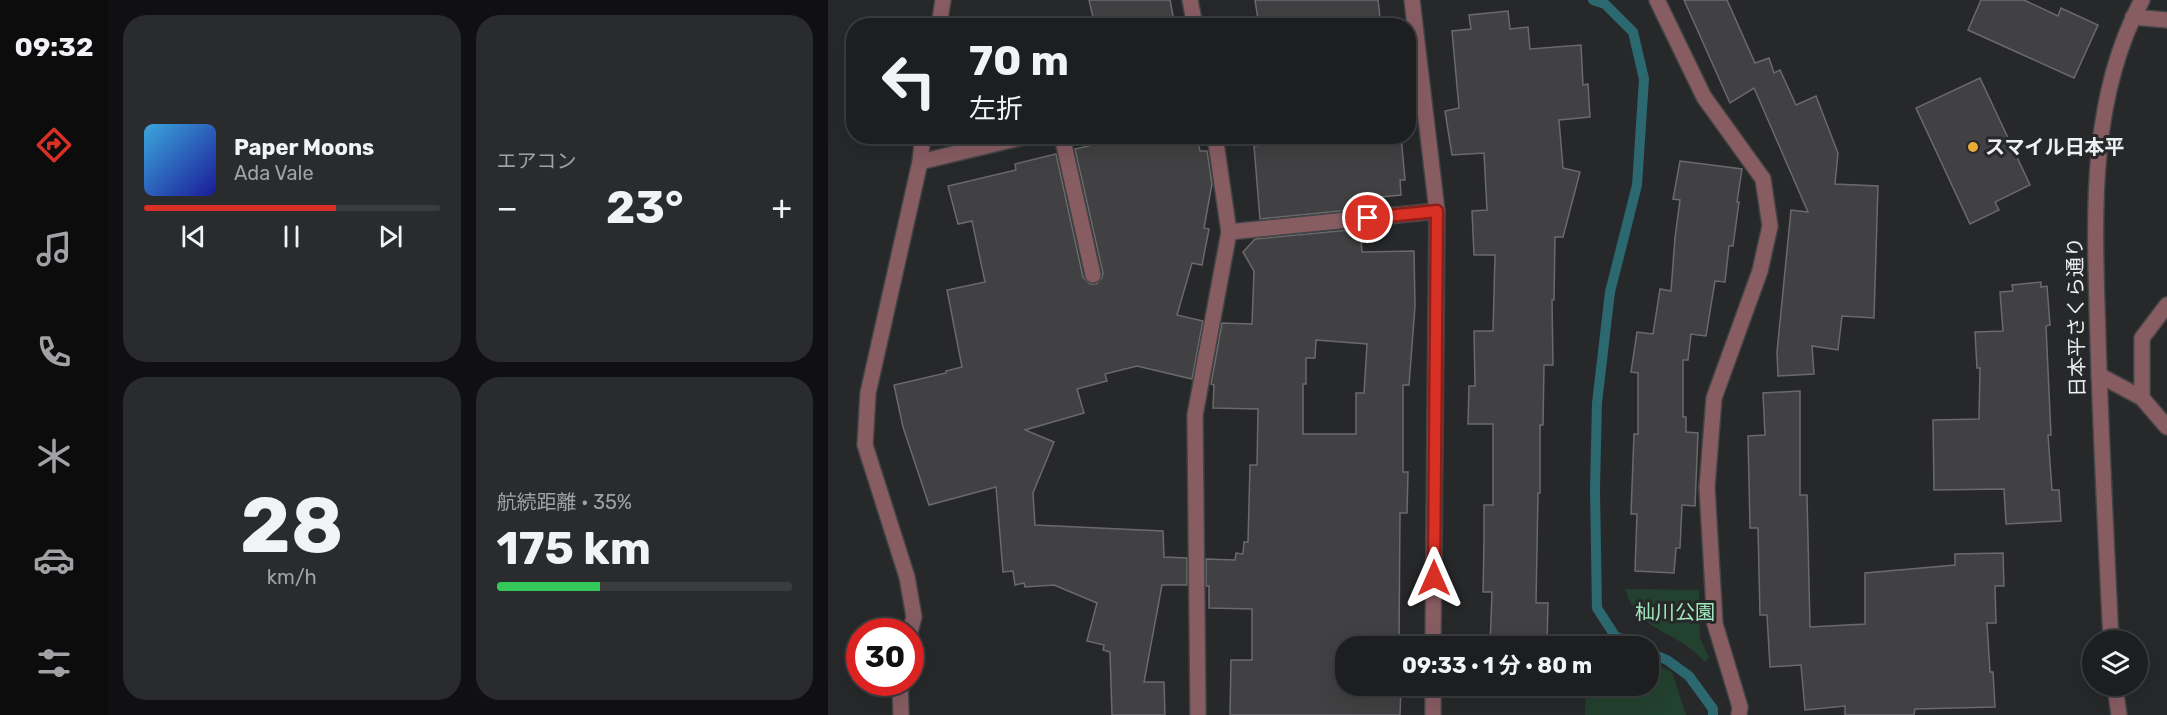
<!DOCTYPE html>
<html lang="ja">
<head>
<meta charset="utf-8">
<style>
  body { margin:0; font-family:Rubik,"Noto Sans JP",sans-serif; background:#2a2b2d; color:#f1f3f6; height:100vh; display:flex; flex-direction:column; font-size:22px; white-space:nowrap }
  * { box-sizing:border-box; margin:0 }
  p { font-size:20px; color:#a0a2a5 }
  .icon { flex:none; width:33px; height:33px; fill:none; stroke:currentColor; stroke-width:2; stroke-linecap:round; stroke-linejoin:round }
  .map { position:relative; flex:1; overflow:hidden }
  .details { display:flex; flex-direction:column; gap:15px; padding:15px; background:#101012; width:720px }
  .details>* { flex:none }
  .guide { position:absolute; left:18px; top:18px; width:570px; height:126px; border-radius:24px; box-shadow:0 6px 24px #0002,0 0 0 2px #3b3c3e; background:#1d1e20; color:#f1f3f6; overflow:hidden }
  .fabs { position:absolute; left:1254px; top:630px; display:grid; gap:12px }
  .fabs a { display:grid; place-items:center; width:66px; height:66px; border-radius:50%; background:#1d1e20; box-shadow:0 6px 24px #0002,0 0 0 2px #3b3c3e; font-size:30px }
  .speed { position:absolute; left:18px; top:618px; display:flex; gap:12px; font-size:30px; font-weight:700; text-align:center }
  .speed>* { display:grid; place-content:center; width:78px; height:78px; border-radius:50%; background:#1d1e20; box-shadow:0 6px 24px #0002,0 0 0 2px #3b3c3e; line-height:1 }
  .speed .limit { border:9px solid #d22; background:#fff; color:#111 }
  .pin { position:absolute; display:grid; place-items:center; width:51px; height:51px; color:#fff; margin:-26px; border:3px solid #fff; border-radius:50%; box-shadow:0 2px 6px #0007 }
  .me { position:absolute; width:66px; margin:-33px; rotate:0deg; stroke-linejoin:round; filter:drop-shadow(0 0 4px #0008) }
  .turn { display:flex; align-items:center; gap:21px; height:126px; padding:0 24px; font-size:27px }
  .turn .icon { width:78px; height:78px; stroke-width:2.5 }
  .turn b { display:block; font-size:42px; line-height:51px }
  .big { font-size:45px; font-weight:700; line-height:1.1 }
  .details .widget { flex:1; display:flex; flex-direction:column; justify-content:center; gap:9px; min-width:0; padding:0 21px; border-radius:24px; background:#2a2b2d }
  .details .dial { align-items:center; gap:0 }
  .dial b { font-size:78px; line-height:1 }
  .song { display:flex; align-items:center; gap:18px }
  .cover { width:72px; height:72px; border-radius:9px; background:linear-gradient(135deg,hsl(200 70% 55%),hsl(240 70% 35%)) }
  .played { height:6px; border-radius:3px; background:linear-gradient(90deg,#d93025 65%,#3b3c3e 65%) }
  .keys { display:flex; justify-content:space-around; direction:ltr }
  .heat { display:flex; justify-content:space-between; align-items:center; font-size:33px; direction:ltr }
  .charge { height:9px; border-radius:4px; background:linear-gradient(90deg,#34c759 35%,#3b3c3e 0) }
  .details .tiles { flex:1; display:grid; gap:15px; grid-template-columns:repeat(2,1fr) }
  .trip { position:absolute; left:507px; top:636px; width:324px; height:60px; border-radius:24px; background:#1d1e20; box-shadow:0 6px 24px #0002,0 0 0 2px #3b3c3e; font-weight:700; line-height:60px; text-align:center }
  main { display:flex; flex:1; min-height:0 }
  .tab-bar { display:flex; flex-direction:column; width:108px; justify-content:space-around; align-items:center; background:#0c0c0d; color:#a0a2a5 }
  .tab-bar .icon { width:42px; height:42px }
  .tab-bar .current { color:#d93025 }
  .tab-bar b { font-size:27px; color:#f1f3f6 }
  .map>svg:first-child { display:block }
  .green { fill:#23412f }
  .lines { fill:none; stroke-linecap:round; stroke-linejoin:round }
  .stream { stroke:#2c6870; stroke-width:10 }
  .building { fill:#414042; stroke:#6b696c; stroke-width:1.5; fill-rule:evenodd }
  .minor-casing { stroke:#434446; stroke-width:18 }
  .tertiary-casing { stroke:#434446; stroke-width:18 }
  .minor { stroke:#875d62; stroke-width:15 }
  .tertiary { stroke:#875d62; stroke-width:15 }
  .route-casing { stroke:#8d1f18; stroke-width:15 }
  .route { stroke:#d93025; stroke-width:10 }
  .poi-dot { fill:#e8ab37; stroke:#27282a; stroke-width:2 }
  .labels { text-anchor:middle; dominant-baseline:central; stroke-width:6; stroke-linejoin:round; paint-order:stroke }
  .poi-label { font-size:20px; font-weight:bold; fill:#eeeff0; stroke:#27282a; text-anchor:start }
  .street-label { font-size:20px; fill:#eeeff0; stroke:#27282a }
  .park-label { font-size:20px; fill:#a1e8bc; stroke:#27282a }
</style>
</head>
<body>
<main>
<nav class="tab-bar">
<b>09:32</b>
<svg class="icon current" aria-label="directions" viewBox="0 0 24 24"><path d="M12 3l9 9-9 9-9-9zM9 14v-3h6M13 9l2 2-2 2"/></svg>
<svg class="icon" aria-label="music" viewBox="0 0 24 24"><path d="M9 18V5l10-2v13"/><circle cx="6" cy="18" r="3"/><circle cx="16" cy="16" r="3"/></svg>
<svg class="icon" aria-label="phone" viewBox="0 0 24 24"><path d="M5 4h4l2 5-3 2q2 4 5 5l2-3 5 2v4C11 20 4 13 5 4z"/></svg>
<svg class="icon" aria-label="climate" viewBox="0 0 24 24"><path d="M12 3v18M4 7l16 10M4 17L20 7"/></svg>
<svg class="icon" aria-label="car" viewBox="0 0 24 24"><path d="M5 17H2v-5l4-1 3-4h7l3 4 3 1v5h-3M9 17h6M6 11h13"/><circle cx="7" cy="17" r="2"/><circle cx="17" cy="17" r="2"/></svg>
<svg class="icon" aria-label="filters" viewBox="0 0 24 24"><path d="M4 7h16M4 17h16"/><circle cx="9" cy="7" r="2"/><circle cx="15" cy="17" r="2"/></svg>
</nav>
<section class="details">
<div class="tiles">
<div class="widget">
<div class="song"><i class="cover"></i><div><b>Paper Moons</b><p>Ada Vale</p></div></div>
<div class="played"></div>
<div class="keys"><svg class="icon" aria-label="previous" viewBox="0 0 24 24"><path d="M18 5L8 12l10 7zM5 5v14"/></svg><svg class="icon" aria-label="pause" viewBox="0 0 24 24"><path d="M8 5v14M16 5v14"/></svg><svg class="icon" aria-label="next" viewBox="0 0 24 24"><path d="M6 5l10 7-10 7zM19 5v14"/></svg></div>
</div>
<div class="widget"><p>エアコン</p>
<div class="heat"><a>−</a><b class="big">23°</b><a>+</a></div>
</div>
<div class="widget dial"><b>28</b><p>km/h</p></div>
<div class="widget"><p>航続距離 · 35%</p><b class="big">175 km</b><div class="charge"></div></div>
</div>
</section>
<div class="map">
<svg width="1339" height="715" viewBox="0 0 1339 715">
  <rect width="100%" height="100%" fill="#27282a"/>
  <g class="green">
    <path d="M 797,589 L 871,590 L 872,638 L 881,658 L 877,662 C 849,629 812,635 797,589 Z"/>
    <path d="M 821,661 L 844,672 L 858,715 L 757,715 L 758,686 L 820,686 Z"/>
  </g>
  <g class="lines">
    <g class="stream">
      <path d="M 765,0 L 777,4 L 805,32 L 816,79 L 809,185 L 782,292 L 769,403 L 767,489 L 769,608 L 787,636 L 810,646"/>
      <path d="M 820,652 L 839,660 L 861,676 L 885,709 L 885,715"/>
    </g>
  </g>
  <g class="building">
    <path d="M 261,0 L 342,0 L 347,26 L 267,26 Z"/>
    <path d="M 427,0 L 550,0 L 553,26 L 431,26 Z"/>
    <path d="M 856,0 L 899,0 L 927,63 L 941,58 L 946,73 L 952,70 L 968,105 L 988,96 L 1010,153 L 1007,184 L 1050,186 L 1046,318 L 1014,316 L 1010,350 L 984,346 L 986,374 L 950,376 L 949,352 L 963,210 L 980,212 L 926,88 L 902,103 Z"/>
    <path d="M 1153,0 L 1196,0 L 1230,16 L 1233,8 L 1270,25 L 1246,78 L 1140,30 Z"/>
    <path d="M 680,11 L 682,29 L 700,27 L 702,49 L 753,45 L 755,85 L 760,84 L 762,117 L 731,120 L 735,168 L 752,172 L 735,237 L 727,237 L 726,300 L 724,300 L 725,365 L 716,365 L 715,425 L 712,425 L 712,493 L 710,493 L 708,603 L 720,603 L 719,646 L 662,646 L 664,592 L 655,592 L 656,541 L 656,505 L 665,505 L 665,424 L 640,424 L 641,386 L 647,386 L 646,331 L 665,331 L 667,255 L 646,255 L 644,211 L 659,210 L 656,153 L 624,155 L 617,111 L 631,108 L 624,31 L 643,29 L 641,15 Z"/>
    <path d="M 1152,78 L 1202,185 L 1167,202 L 1171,210 L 1142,224 L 1088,108 Z"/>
    <path d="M 305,136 L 369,136 L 372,151 L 379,151 L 384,184 L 376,228 L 381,229 L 374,265 L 364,263 L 349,315 L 375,321 L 364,379 L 309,366 L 277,374 L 279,381 L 249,389 L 256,413 L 197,430 L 226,442 L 205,493 L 207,525 L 335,531 L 336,557 L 359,558 L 359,585 L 334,585 L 316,682 L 336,682 L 337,715 L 284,715 L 282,652 L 275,650 L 276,645 L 259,641 L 269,603 L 226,585 L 197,587 L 196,583 L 187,585 L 185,571 L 175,572 L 168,487 L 101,505 L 75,427 L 66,385 L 118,373 L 118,371 L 134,367 L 119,290 L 157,282 L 144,221 L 130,224 L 120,186 L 188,170 L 187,164 L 228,154 L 255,277 L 262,284 L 268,284 L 274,278 L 275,273 L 247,149 Z"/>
    <path d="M 442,136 L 573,136 L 577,180 L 572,180 L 573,195 L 532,199 L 532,209 L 432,219 L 426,146 L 443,144 Z"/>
    <path d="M 852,161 L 914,169 L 909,202 L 911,202 L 905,246 L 901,246 L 897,282 L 887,281 L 878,336 L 863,334 L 860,360 L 855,360 L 855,417 L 858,417 L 858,432 L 870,433 L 867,506 L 854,505 L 852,548 L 848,548 L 846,573 L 807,571 L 809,514 L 803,514 L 806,434 L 810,434 L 810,373 L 803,372 L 809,332 L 825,334 L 832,289 L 843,291 L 847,238 L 852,200 L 845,199 Z"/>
    <path d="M 532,229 L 534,252 L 586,251 L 587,306 L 581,385 L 575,385 L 575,472 L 580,472 L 579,513 L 572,513 L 571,646 L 518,646 L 518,686 L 573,686 L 572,715 L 402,715 L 403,660 L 424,660 L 424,609 L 381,608 L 381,586 L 378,586 L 378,559 L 407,560 L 408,553 L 415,554 L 416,542 L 420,542 L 422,465 L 429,465 L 430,409 L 385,408 L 386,385 L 383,384 L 394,323 L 424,324 L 426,271 L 415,252 L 427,239 ZM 488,340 L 539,344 L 536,393 L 528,393 L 528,434 L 475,434 L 475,384 L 478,384 L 478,358 L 487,358 Z"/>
    <path d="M 1213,282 L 1213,287 L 1219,286 L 1222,325 L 1218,326 L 1223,435 L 1220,435 L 1224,490 L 1231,490 L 1233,521 L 1178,524 L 1176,489 L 1106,490 L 1105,420 L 1151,419 L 1152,368 L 1149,368 L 1147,332 L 1175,331 L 1172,292 L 1185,291 L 1184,285 Z"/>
    <path d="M 972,391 L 972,495 L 979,495 L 982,627 L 1037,624 L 1037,573 L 1127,565 L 1127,554 L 1175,553 L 1176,586 L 1167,586 L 1168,623 L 1159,623 L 1162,672 L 1165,672 L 1167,707 L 1087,709 L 1086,715 L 1017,715 L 1017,706 L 977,710 L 973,665 L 942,667 L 939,615 L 932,615 L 930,528 L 922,528 L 920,436 L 937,435 L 935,393 Z"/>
  </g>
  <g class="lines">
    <defs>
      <g id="minor">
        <path d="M 362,0 L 367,26"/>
        <path d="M 584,0 L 609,211 L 605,646"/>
        <path d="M 829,0 L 876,97 L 935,179 L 942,226 L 932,271 L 886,398 L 879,487 L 887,624 L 912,707 L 911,715"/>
        <path d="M 1305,17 L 1339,20"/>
        <path d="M 111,26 L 115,0"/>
        <path d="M 234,136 L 265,275"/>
        <path d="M 92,162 L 200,136"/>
        <path d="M 401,232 L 609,211"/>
        <path d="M 1271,375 L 1314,398 L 1339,427"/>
        <path d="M 1314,398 L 1314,338 L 1339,305"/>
        <path d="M 82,632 L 86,617 L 79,577 L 37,445 L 40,393 L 92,162 L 95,136"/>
        <path d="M 72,682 L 73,715"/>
        <path d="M 370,715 L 367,415 L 401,232 L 387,136"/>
        <path d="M 605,715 L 605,686"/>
      </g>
      <g id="tertiary">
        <path d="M 1283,640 C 1278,540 1273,440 1270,340 C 1267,226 1258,104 1314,0"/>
        <path d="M 1287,686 L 1291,715"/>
      </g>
    </defs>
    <use href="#minor" class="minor-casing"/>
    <use href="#tertiary" class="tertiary-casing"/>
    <use href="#minor" class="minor"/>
    <use href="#tertiary" class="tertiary"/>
  </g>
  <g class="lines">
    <defs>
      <path id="route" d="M 540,218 L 609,211 L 606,578"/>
    </defs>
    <use href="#route" class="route-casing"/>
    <use href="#route" class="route"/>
  </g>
  <circle class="poi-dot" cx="1145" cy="147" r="6"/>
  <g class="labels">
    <g class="poi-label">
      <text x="1157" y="147">スマイル日本平</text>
    </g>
    <g class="street-label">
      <text transform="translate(1248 317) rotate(-91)">日本平さくら通り</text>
    </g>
    <g class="park-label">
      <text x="847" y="612">杣川公園</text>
    </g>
  </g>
</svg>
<div class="fabs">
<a><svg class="icon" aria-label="layers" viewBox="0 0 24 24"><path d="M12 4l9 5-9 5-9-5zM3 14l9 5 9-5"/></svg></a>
</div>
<div class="speed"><div class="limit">30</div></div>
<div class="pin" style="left:540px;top:218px;background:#d93025"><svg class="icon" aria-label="arrive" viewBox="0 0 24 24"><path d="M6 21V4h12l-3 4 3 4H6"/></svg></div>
<svg class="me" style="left:606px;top:578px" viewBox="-20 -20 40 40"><path d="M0-17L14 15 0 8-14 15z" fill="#d93025" stroke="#fff" stroke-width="4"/></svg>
<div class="trip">09:33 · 1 分 · 80 m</div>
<div class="guide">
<div class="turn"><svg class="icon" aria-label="left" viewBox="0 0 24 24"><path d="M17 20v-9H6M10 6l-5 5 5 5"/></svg><div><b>70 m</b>左折</div></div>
</div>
</div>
</main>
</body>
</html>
